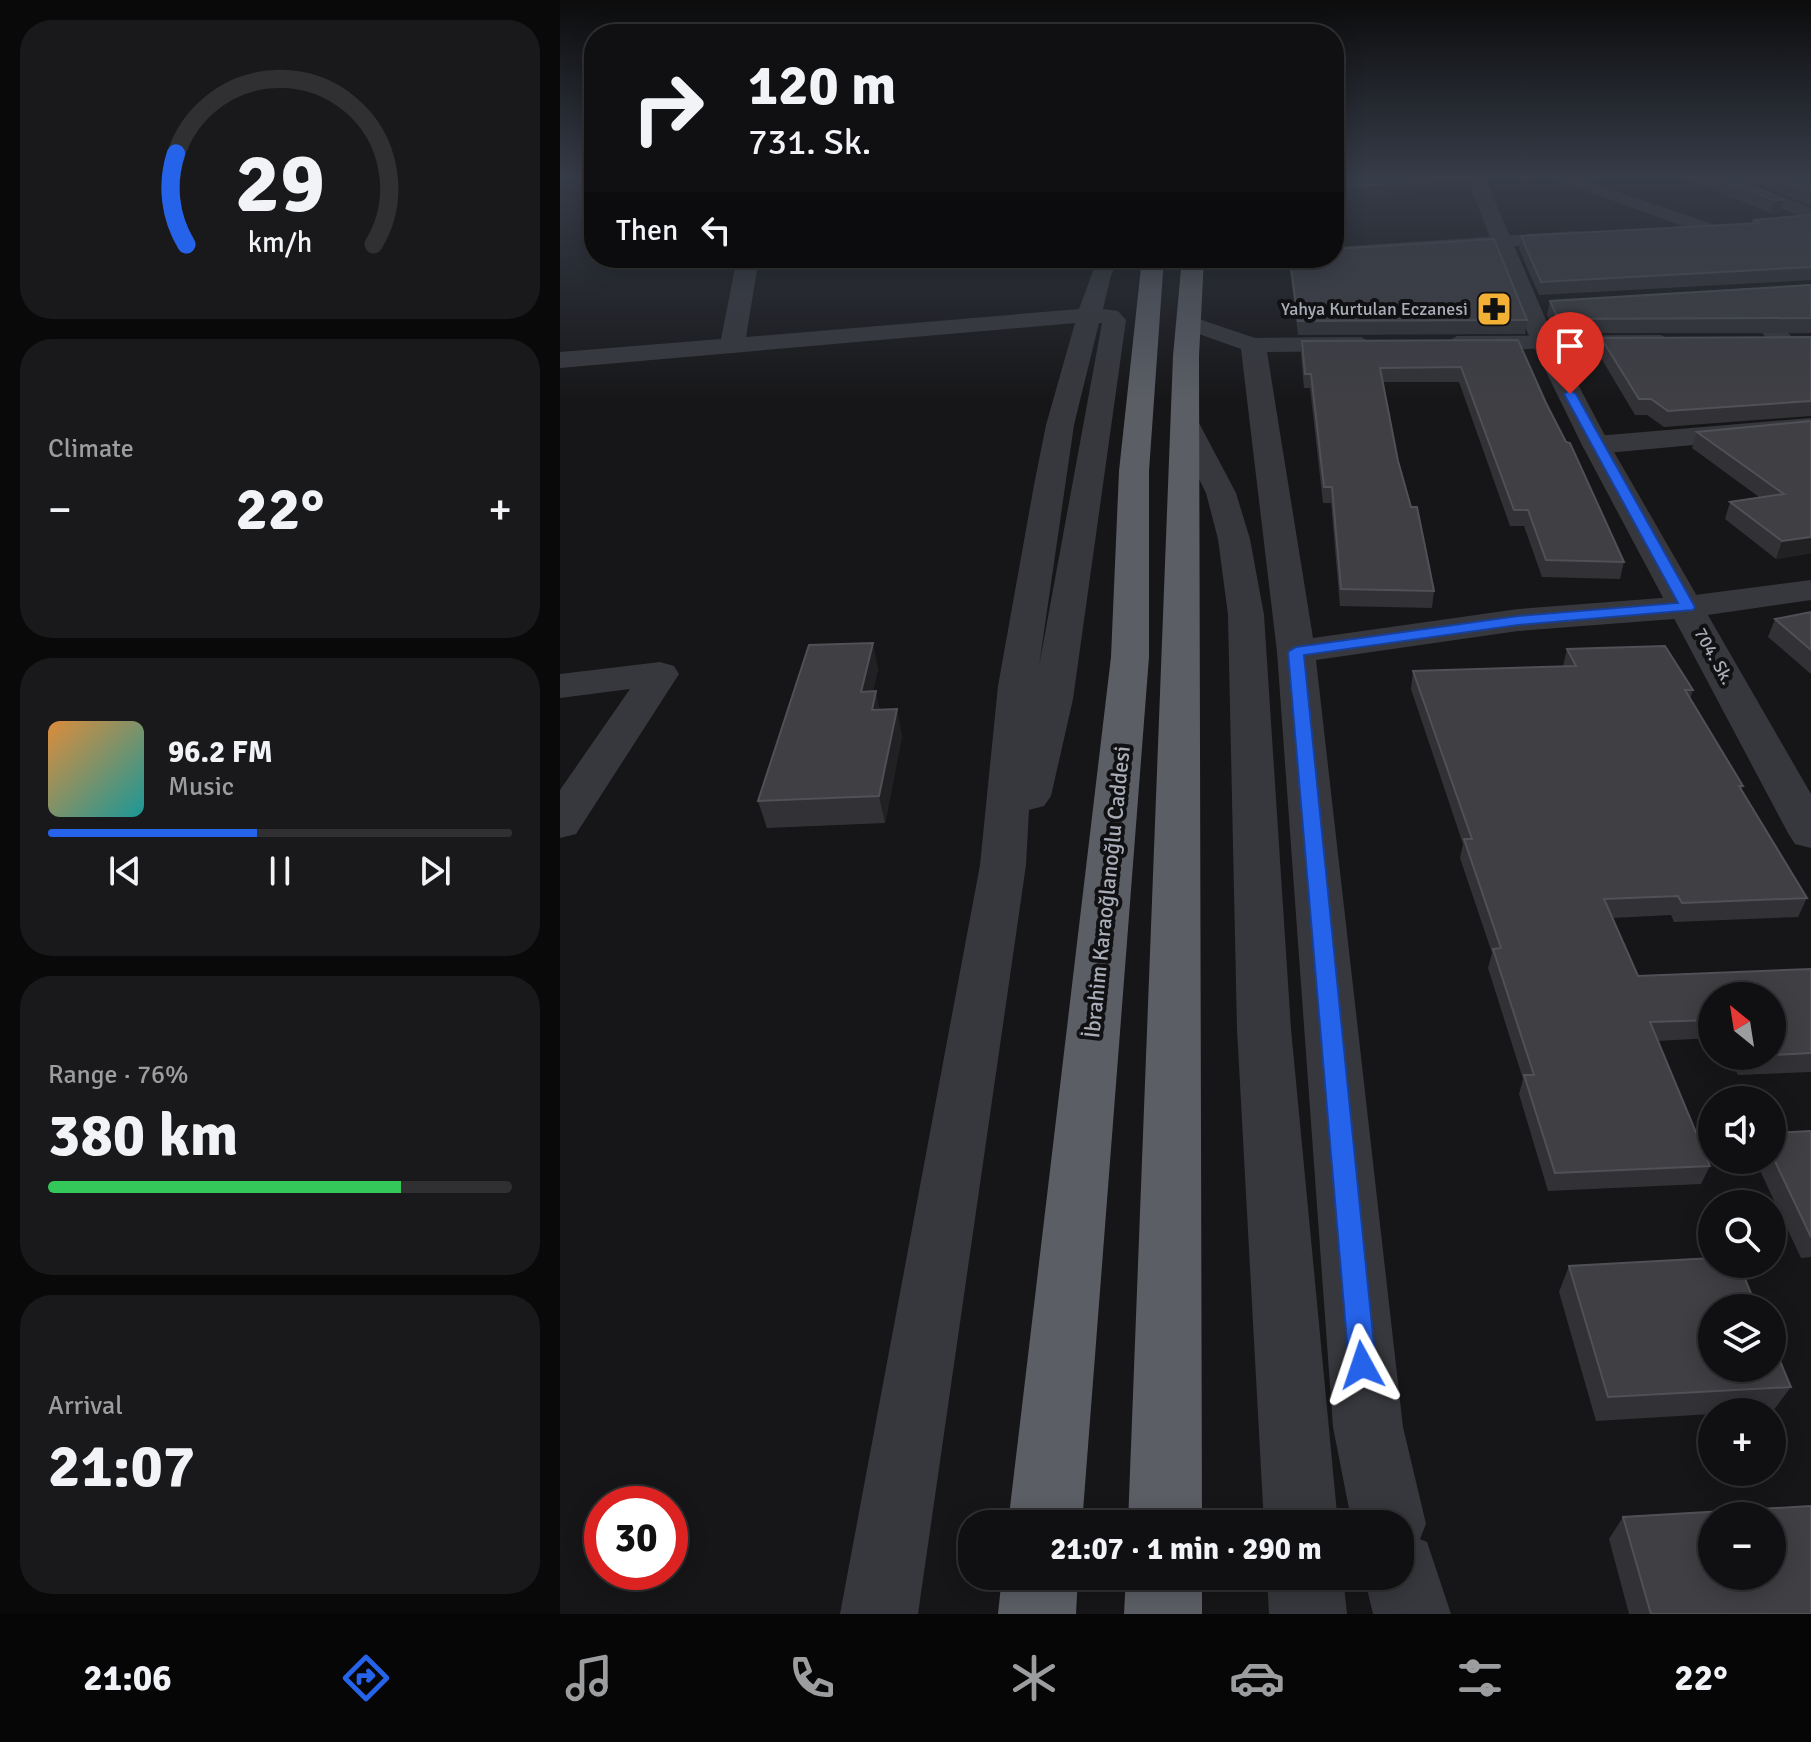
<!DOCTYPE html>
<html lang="en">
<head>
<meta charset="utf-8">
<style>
  body { margin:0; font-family:Signika,sans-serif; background:#19191b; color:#f1f3f6; height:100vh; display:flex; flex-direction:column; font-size:30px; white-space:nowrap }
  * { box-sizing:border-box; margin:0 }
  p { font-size:26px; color:#9c9d9f }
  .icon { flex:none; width:44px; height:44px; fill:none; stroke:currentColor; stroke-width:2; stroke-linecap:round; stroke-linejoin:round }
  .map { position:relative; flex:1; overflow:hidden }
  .drawer { display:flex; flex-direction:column; gap:20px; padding:20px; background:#09090a; width:560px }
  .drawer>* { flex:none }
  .hud { position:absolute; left:24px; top:24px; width:760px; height:244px; border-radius:32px; box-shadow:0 4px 20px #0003,0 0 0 2px #303032; background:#101012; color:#f1f3f6; overflow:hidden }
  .needle { width:52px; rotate:330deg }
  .controls { position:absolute; left:1138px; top:982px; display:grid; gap:16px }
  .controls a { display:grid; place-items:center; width:88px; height:88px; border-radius:50%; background:#101012; box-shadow:0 4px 20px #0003,0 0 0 2px #303032; font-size:40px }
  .speed { position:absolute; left:24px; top:1486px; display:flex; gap:16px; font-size:40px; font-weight:700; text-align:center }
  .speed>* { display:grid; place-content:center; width:104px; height:104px; border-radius:50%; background:#101012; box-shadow:0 4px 20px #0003,0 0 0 2px #303032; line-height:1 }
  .speed .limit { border:12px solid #d22; background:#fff; color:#111 }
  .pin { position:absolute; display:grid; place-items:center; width:68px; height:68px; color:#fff; margin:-82px -34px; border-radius:50% 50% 50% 0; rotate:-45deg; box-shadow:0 0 8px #0007 }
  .pin .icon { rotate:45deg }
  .me { position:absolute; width:88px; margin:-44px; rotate:355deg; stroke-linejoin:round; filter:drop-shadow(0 0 6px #0008) }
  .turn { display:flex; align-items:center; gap:28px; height:168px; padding:0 32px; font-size:36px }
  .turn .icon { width:104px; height:104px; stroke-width:2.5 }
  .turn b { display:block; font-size:56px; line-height:68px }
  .then { display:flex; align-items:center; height:76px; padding:0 32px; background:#0003; gap:16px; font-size:30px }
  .big { font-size:60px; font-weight:700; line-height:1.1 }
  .drawer .widget { flex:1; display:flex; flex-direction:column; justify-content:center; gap:12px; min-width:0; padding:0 28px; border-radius:32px; background:#19191b }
  .drawer .dial { align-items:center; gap:0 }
  .dial svg { height:208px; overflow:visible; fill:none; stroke:#303032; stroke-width:7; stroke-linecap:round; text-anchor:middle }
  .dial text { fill:#f1f3f6; stroke:none }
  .song { display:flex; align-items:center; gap:24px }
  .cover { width:96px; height:96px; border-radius:12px; background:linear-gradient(135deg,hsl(30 70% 55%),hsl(180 70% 35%)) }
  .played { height:8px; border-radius:4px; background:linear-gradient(90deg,#2563eb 45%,#303032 45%) }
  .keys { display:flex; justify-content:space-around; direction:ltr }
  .heat { display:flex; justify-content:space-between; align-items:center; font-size:44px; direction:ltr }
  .charge { height:12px; border-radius:6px; background:linear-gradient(90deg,#34c759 76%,#303032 0) }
  .trip { position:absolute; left:398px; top:1510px; width:456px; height:80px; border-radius:32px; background:#101012; box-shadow:0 4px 20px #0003,0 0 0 2px #303032; font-weight:700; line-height:80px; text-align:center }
  .menu { display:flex; height:128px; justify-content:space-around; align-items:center; background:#060607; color:#9c9d9f }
  .menu .icon { width:56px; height:56px }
  .menu .selected { color:#2563eb }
  .menu b { font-size:36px; color:#f1f3f6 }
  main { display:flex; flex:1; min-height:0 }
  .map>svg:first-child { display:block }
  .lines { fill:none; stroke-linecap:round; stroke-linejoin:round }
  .minor { fill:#37383d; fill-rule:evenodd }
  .tertiary { fill:#37383d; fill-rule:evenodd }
  .trunk { fill:#5b5e65; fill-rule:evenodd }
  .wall { fill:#323236 }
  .shaded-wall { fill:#212124 }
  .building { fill:#3f3f44; stroke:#4f5156; stroke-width:2; fill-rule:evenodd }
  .route { fill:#2563eb; stroke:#184099; stroke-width:2 }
  .labels { text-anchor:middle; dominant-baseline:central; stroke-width:8; stroke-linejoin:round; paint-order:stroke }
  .far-poi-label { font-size:18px; fill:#a8adb8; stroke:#111113; text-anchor:end }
  .far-street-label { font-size:18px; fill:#a8adb8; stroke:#111113 }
  .street-label { font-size:22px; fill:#a8adb8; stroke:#111113 }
</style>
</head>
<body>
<main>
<section class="drawer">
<div class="widget dial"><svg viewBox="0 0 100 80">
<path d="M14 69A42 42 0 1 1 86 69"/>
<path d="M14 69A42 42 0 0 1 10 34" stroke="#2563eb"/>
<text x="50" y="56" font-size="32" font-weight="700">29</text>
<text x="50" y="72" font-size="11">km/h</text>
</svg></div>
<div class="widget"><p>Climate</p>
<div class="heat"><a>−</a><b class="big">22°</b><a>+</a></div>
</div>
<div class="widget">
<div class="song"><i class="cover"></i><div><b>96.2 FM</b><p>Music</p></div></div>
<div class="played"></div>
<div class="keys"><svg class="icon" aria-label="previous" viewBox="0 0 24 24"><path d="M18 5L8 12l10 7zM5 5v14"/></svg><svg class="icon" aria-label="pause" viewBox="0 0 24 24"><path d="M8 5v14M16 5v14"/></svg><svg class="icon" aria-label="next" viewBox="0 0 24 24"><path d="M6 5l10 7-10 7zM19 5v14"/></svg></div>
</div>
<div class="widget"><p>Range · 76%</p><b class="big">380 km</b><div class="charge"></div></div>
<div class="widget"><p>Arrival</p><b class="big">21:07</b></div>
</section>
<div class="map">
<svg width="1251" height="1614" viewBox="0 0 1251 1614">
  <rect width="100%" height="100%" fill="#161618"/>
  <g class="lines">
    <g class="minor">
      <path d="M 985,176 L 1011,176 L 1150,223 L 1153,227 L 1143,233 L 1136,231 Z"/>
      <path d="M 1147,176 L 1171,176 L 1251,208 L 1251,221 Z"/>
      <path d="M 1019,231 L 1029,237 L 1026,241 L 774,259 L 769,258 L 774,258 L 774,247 Z"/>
      <path d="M 177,258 L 199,258 L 186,337 L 519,309 L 538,258 L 560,258 L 551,275 L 543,309 L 558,311 L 566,320 L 513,699 L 491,796 L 484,806 L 469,810 L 466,865 L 358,1614 L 280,1614 L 420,865 L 438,686 L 474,485 L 486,425 L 515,323 L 0,368 L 0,352 L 161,339 ZM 539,323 L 542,323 L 479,666 L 514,425 Z"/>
      <path d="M 624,258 L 695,258 L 684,264 L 633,267 L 625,266 Z"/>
      <path d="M 1183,288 L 1191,290 L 1251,359 L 1251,383 L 1242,381 L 1175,300 L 1172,295 L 1175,290 Z"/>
      <path d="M 630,316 L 695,338 L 801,337 L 813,344 L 801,351 L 707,352 L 753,638 L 958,609 L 1127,596 L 1251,580 L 1251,600 L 1127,618 L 958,631 L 756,660 L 843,1427 L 866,1524 L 860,1539 L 867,1542 L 891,1614 L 813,1614 L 804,1576 L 840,1576 L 840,1524 L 792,1524 L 773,1427 L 717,652 L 681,349 L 622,328 L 618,323 Z"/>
      <path d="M 1101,335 L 1113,342 L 1110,347 L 897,350 L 885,343 L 897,336 Z"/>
      <path d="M 1251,418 L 1251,434 L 1036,454 L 1026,451 L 1022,445 L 1026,439 L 1036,436 Z"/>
      <path d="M 100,662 L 114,666 L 119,674 L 16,834 L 0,838 L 0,790 L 70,689 L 0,698 L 0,674 Z"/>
    </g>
    <g class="tertiary">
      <path d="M 906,176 L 924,176 L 995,341 L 1050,445 L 1251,794 L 1251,848 L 1235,844 L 1228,833 L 1022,445 L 971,341 Z"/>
      <path d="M 625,415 L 635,417 L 639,423 L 676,493 L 690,539 L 704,615 L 731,1029 L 778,1524 L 704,1524 L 677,1029 L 668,615 L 658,539 L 646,493 L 611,423 L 615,417 Z"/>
      <path d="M 707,1576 L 783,1576 L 787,1614 L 709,1614 Z"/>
    </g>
    <g class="trunk">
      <path d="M 582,258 L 604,258 L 589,471 L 589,657 L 522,1524 L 448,1524 L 551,657 L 559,471 Z"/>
      <path d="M 622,258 L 644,258 L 639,356 L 642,1524 L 568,1524 L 613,356 Z"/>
      <path d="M 442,1576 L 518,1576 L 516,1614 L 438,1614 Z"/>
      <path d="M 566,1576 L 642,1576 L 642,1614 L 564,1614 Z"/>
    </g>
  </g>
  <g class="wall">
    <path d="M 1119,176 L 1171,176 L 1224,200 L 1220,212 L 1210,213 Z"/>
    <path d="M 1178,176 L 1251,176 L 1251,206 Z"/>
    <path d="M 1251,215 L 1251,280 L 979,295 L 959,249 L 961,236 L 1191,224 L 1193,220 Z"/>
    <path d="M 730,259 L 967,320 L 965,334 L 738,335 L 730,271 Z"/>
    <path d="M 1251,285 L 1251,333 L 995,333 L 987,315 L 990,301 Z"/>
    <path d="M 1251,337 L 1251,416 L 1104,427 L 1087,415 L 1075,415 L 1038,353 L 1041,338 Z"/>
    <path d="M 958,340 L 986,403 L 1064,562 L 1060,579 L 982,577 L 964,526 L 950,526 L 899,382 L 823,382 L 838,461 L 874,591 L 872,608 L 780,606 L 771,503 L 763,503 L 750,388 L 744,388 L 741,355 L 742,341 Z"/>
    <path d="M 1251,421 L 1251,553 L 1216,559 L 1165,519 L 1170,502 L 1199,497 L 1132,448 L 1137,432 Z"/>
    <path d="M 1251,612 L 1251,674 L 1208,637 L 1215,619 Z"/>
    <path d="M 1007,649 L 1133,690 L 1130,699 L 1183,786 L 1181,791 L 1247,898 L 1238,917 L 1114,922 L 1111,915 L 1052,918 L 1078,976 L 1251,969 L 1251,1072 L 1178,1075 L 1169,1056 L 1212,1056 L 1212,996 L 1152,996 L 1152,1038 L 1097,1041 L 1150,1166 L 1141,1184 L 988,1191 L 959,1094 L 963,1079 L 928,968 L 932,953 L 900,858 L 903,844 L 851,689 L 853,671 L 1003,666 Z"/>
    <path d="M 318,669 L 313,691 L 320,710 L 342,736 L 325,823 L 207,828 L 198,801 Z"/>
    <path d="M 1251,1131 L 1251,1257 L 1241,1258 L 1195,1160 L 1212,1160 L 1212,1133 Z"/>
    <path d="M 1009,1266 L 1231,1387 L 1213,1411 L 1152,1412 L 1152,1414 L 1036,1421 L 999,1292 Z"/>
    <path d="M 1063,1517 L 1251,1614 L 1069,1614 L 1049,1539 Z"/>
  </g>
  <g class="shaded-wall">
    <path d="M 902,177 L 900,188 L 774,201 L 774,189 Z"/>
    <path d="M 1214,200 L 1224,200 L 1220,212 L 1210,213 Z"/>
    <path d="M 1251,537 L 1251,553 L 1216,559 L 1222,541 Z"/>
    <path d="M 313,643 L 318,669 L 307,718 L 301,692 Z"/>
    <path d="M 316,691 L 321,717 L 312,710 Z"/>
    <path d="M 337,709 L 342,736 L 325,823 L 319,796 Z"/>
  </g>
  <g class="building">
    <path d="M 774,176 L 900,176 L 902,177 L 774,189 Z"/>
    <path d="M 1151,176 L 1171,176 L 1224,200 L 1214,200 Z"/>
    <path d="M 1209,176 L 1251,176 L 1251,193 Z"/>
    <path d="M 1251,215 L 1251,267 L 981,282 L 961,236 L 1200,223 L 1193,220 Z"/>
    <path d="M 934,239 L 967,320 L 738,321 L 730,259 L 774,258 L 774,249 Z"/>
    <path d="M 1251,285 L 1251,318 L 998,319 L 990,301 Z"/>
    <path d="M 1251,337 L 1251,401 L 1108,411 L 1091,399 L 1079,399 L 1041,338 Z"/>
    <path d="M 958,340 L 986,403 L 1006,442 L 1010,443 L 1064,562 L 986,560 L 968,510 L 954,510 L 901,367 L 820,368 L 838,461 L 851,507 L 857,507 L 874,591 L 781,589 L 772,487 L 764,487 L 751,374 L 745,374 L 742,341 Z"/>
    <path d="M 1251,421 L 1251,537 L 1222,541 L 1170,502 L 1224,494 L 1137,432 Z"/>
    <path d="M 1251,612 L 1251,650 L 1215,619 Z"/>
    <path d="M 313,643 L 301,692 L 316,691 L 312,710 L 337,709 L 319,796 L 198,801 L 249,645 Z"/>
    <path d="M 1105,646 L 1133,690 L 1125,690 L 1183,786 L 1179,786 L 1247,898 L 1122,903 L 1118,896 L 1044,899 L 1078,976 L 1251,969 L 1251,1053 L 1212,1055 L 1212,996 L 1152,996 L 1152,1020 L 1090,1022 L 1150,1166 L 995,1173 L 964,1075 L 974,1075 L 933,949 L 941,948 L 904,839 L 912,839 L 853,671 L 1016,666 L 1007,649 Z"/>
    <path d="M 1251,1131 L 1251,1237 L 1212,1155 L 1212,1133 Z"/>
    <path d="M 1152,1258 L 1152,1264 L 1179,1264 L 1197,1308 L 1152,1308 L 1152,1368 L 1212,1368 L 1212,1342 L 1231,1387 L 1048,1397 L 1009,1266 Z"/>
    <path d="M 1251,1506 L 1251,1614 L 1091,1614 L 1063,1517 ZM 1152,1516 L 1212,1516 L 1212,1576 L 1152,1576 Z"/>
  </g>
  <linearGradient id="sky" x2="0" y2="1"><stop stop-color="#0c0c0d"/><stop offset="0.44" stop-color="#363c48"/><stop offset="1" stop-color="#363c48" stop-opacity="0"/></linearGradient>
  <rect width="1251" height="402" fill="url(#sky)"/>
  <path class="route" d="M 1010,390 L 1016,394 L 1135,607 L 1133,610 L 958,625 L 744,655 L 816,1365 L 812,1374 L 802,1378 L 793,1374 L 789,1365 L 728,652 L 736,647 L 958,616 L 1118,603 L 1004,394 Z"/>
  <defs>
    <symbol id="pharmacy-square" viewBox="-11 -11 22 22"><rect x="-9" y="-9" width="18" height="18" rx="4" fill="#f2b134" stroke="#111113"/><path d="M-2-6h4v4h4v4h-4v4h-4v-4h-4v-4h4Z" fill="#111"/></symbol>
  </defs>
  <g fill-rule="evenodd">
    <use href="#pharmacy-square" x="914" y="289" width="40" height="40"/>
  </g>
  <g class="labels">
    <g class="far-poi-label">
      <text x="908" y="309">Yahya Kurtulan Eczanesi</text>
    </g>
    <g class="far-street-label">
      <text transform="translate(1154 656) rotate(61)">704. Sk.</text>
    </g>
    <g class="street-label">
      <text transform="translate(547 892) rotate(-84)">İbrahim Karaoğlanoğlu Caddesi</text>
    </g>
  </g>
</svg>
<div class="controls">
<a><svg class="needle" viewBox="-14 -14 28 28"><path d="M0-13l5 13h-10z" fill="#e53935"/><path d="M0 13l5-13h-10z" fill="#9c9d9f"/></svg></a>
<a><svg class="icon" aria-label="sound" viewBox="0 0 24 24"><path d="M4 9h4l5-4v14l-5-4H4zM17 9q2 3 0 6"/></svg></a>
<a><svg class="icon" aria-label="search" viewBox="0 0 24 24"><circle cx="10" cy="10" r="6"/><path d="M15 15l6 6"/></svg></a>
<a><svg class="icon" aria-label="layers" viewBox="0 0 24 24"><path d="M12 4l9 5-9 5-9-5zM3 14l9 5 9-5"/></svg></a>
<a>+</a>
<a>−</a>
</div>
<div class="speed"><div class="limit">30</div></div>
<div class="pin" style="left:1010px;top:394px;background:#d93025"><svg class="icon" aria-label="arrive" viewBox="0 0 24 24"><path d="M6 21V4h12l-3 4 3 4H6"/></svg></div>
<svg class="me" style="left:802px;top:1365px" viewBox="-20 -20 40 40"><path d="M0-17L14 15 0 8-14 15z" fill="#2563eb" stroke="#fff" stroke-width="4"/></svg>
<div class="trip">21:07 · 1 min · 290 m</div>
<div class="hud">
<div class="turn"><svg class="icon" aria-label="right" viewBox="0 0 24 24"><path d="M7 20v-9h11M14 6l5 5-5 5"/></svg><div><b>120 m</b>731. Sk.</div></div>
<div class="then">Then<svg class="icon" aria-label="left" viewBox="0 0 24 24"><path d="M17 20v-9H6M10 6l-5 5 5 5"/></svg></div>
</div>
</div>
</main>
<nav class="menu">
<b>21:06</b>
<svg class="icon selected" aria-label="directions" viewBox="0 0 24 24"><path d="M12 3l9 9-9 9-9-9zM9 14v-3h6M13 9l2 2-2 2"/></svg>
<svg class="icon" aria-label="music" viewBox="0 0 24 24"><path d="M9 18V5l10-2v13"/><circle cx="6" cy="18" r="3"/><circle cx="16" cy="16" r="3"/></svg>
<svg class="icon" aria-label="phone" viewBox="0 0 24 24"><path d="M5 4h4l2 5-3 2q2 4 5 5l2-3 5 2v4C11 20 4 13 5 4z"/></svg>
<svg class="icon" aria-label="climate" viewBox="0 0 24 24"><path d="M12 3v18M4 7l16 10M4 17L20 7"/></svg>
<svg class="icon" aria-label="car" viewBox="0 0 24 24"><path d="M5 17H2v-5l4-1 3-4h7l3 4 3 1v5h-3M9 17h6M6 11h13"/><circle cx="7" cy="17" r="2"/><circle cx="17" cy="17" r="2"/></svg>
<svg class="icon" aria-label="filters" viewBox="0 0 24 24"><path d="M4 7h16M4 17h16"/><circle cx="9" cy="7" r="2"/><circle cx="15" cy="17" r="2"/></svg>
<b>22°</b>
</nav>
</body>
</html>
